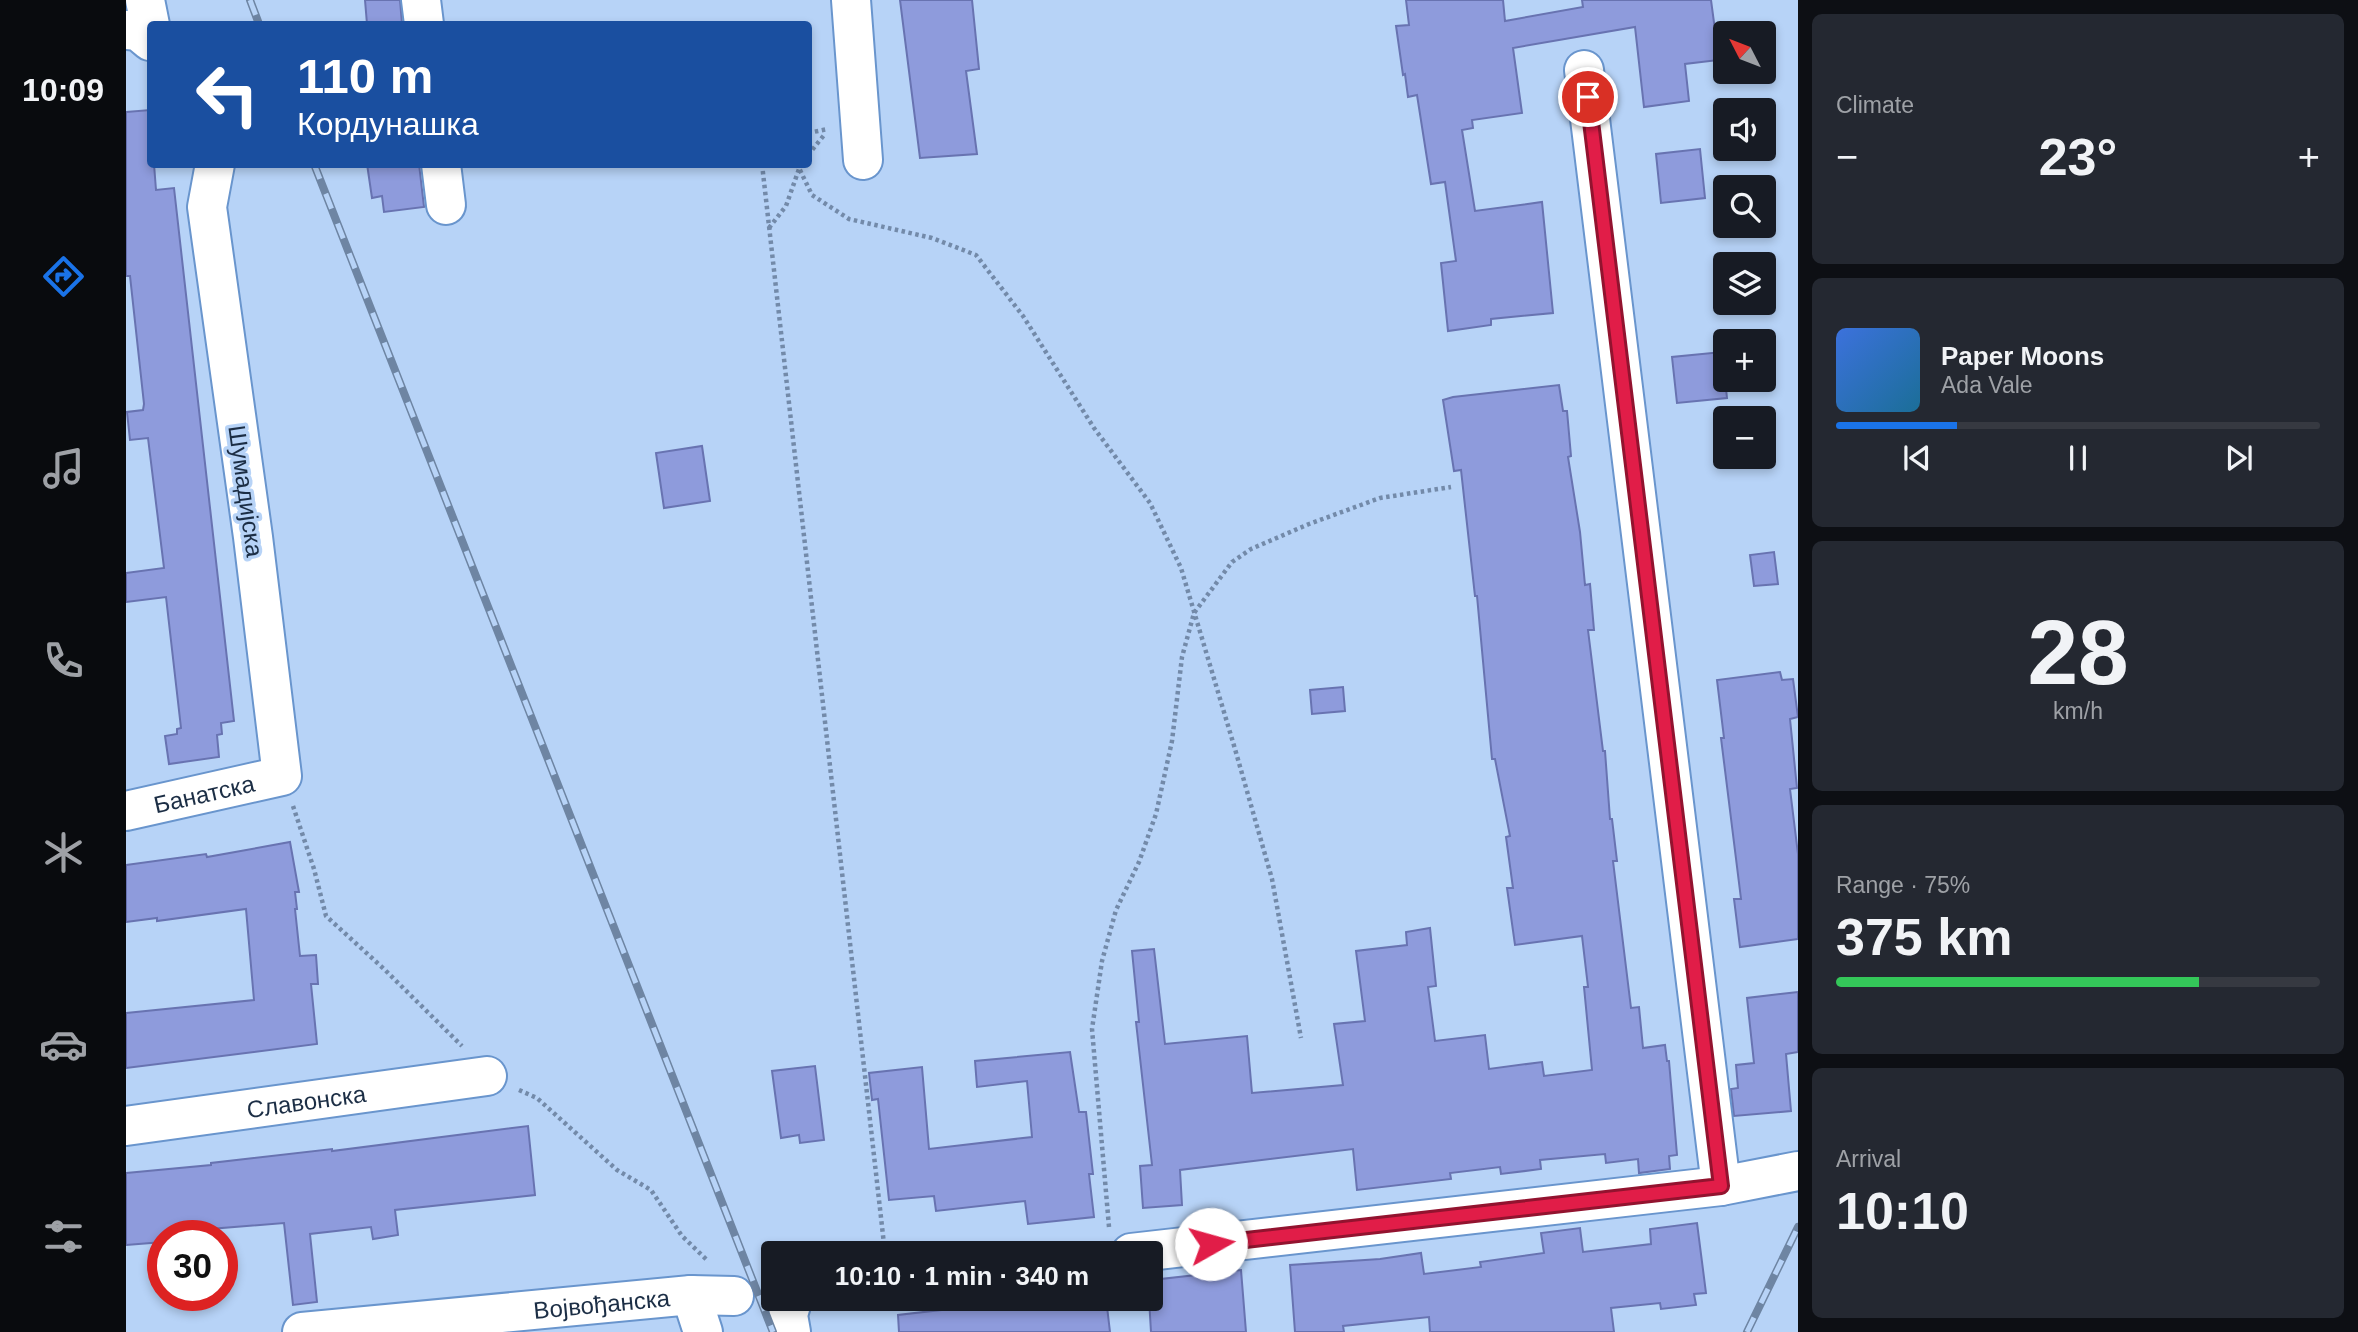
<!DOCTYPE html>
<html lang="en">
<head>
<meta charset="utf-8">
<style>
  body { margin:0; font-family:Helvetica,sans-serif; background:#242831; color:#f1f3f6; height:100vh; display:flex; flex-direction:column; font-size:26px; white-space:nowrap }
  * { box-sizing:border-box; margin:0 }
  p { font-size:23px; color:#9ea1a6 }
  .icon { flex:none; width:38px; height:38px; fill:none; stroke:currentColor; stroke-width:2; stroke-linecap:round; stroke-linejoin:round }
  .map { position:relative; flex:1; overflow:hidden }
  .sheet { display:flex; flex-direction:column; gap:14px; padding:14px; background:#0d0f14; width:560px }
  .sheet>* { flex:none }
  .banner { position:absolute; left:21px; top:21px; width:665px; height:147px; border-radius:7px; box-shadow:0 4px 10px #0003; background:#1a4fa0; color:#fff; overflow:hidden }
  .needle { width:46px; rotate:312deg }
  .tools { position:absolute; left:1587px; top:21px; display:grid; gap:14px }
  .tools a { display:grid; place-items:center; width:63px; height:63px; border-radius:7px; background:#171b24; box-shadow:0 4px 10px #0003; font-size:35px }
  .speed { position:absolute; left:21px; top:1220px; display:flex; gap:14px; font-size:35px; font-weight:700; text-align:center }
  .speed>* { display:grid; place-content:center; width:91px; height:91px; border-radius:50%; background:#171b24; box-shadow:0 4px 10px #0003; line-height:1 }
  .speed .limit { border:10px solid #d22; background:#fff; color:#111 }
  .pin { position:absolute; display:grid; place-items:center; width:60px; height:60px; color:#fff; margin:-30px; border:4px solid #fff; border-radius:50%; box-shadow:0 2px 7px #0007 }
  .me { position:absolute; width:77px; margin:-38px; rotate:83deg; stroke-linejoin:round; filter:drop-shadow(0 0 5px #0008) }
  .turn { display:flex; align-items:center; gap:24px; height:147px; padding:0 35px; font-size:32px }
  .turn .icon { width:91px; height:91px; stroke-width:2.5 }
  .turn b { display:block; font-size:49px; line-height:60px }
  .big { font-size:52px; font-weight:600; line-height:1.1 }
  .sheet .card { flex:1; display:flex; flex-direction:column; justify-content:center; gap:10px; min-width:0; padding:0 24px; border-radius:10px; background:#242831 }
  .sheet .dial { align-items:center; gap:0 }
  .dial b { font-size:91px; line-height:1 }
  .song { display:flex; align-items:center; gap:21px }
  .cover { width:84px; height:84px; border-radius:10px; background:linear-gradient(135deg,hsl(220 70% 55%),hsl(200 70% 35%)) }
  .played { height:7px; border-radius:4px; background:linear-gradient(90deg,#1a73e8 25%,#363941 25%) }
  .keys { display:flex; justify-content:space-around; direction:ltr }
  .heat { display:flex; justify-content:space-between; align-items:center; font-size:38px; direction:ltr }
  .charge { height:10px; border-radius:5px; background:linear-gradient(90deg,#34c759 75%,#363941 0) }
  .trip { position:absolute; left:635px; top:1241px; width:402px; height:70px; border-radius:7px; background:#171b24; box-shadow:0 4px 10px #0003; font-weight:600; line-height:70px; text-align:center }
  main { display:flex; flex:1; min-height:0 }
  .menu { display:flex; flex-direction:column; width:126px; justify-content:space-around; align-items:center; background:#090b0e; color:#9ea1a6 }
  .menu .icon { width:49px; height:49px }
  .menu .on { color:#1a73e8 }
  .menu b { font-size:32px; color:#f1f3f6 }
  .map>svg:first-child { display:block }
  .building { fill:#8e9bdc; stroke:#6873b1; stroke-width:2 }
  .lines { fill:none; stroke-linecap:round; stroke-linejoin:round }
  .minor-casing { stroke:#6995cd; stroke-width:42 }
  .path { stroke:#738aa9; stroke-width:4.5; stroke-dasharray:3.5 3.5; stroke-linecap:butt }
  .minor { stroke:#fff; stroke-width:38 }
  .rail-casing { stroke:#6e85a3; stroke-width:8 }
  .rail { stroke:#b7d3f7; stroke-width:5; stroke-dasharray:16; stroke-linecap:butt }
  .route-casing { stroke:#92132f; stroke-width:18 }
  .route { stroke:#e11d48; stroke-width:12 }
  .labels { text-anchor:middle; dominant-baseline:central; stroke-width:7; stroke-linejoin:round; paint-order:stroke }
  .street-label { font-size:24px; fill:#1c2e45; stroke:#b7d3f7 }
</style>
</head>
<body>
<main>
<nav class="menu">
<b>10:09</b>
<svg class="icon on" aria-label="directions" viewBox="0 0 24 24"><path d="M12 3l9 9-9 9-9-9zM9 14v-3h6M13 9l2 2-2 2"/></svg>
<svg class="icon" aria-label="music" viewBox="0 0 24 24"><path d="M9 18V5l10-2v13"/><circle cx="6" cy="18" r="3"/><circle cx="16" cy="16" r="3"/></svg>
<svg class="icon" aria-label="phone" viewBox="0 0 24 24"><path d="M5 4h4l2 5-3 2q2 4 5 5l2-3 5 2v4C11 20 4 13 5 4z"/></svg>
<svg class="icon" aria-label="climate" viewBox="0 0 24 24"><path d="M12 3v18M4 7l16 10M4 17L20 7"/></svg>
<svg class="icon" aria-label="car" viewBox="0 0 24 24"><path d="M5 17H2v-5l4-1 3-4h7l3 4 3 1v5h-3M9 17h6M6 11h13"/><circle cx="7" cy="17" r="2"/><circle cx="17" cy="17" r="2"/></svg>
<svg class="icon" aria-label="filters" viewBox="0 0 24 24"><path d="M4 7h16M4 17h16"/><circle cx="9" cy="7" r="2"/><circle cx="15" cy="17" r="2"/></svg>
</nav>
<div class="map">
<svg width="1672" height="1332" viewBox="0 0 1672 1332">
  <rect width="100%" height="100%" fill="#b7d3f7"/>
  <g class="building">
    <path d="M 239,0 L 274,0 L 276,24 L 241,24 Z"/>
    <path d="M 774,0 L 846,0 L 853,69 L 840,71 L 851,154 L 794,158 Z"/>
    <path d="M 1280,0 L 1377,0 L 1379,21 L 1457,7 L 1456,0 L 1585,0 L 1593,60 L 1559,64 L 1563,101 L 1518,107 L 1509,27 L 1387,48 L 1396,113 L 1346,120 L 1347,128 L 1336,130 L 1349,211 L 1416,202 L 1427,313 L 1365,319 L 1365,325 L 1322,331 L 1315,263 L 1330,261 L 1319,182 L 1305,184 L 1291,95 L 1282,97 L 1279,74 L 1277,75 L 1270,26 L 1283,25 Z"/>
    <path d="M 24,110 L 24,164 L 28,164 L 30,190 L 48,188 L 108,721 L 95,723 L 96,734 L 91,735 L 93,757 L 43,764 L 39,736 L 51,734 L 51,729 L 55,728 L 40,597 L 0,602 L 0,573 L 38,568 L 22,438 L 4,440 L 1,412 L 17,410 L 18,404 L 4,276 L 0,276 L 0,112 Z"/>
    <path d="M 1574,149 L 1579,198 L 1535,203 L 1530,154 Z"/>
    <path d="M 241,164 L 293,164 L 298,207 L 258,212 L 256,196 L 246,198 Z"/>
    <path d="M 1596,352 L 1601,398 L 1551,403 L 1546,357 Z"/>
    <path d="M 1433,385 L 1437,411 L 1441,411 L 1445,456 L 1442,457 L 1454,532 L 1459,585 L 1464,584 L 1468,630 L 1462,630 L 1477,751 L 1479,751 L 1484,819 L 1486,819 L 1491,861 L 1487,861 L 1505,1008 L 1513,1007 L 1517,1048 L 1539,1045 L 1541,1061 L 1543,1061 L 1551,1155 L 1543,1156 L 1544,1169 L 1513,1173 L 1512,1159 L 1480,1163 L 1479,1154 L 1414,1160 L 1415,1169 L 1375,1174 L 1374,1167 L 1324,1173 L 1325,1179 L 1231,1190 L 1227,1149 L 1054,1170 L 1056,1205 L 1017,1208 L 1014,1166 L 1026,1165 L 1010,1022 L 1013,1022 L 1006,951 L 1028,949 L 1039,1044 L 1121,1036 L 1126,1093 L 1217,1085 L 1208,1024 L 1239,1021 L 1230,951 L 1281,945 L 1280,932 L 1304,928 L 1310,986 L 1302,987 L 1309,1041 L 1359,1035 L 1363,1069 L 1416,1062 L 1418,1076 L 1466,1070 L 1458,987 L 1462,987 L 1456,936 L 1389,945 L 1381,888 L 1387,888 L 1380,837 L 1384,836 L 1369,759 L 1366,759 L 1351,596 L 1349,596 L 1335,470 L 1328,471 L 1317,400 L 1327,397 Z"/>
    <path d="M 576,446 L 584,501 L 538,508 L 530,453 Z"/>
    <path d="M 1648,552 L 1652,584 L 1628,586 L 1624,555 Z"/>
    <path d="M 1654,672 L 1656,680 L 1667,679 L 1672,717 L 1664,719 L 1671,788 L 1664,789 L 1672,854 L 1672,939 L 1614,947 L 1608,899 L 1615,899 L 1595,738 L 1598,738 L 1591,680 Z"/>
    <path d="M 1217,687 L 1219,711 L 1186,714 L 1184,690 Z"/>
    <path d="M 164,842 L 173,892 L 169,892 L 171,909 L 169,909 L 174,956 L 190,955 L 192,984 L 185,984 L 191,1044 L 0,1068 L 0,1013 L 128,1000 L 120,909 L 31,921 L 31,918 L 0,922 L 0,865 L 80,854 L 81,857 Z"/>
    <path d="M 1672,992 L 1672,1052 L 1660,1054 L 1665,1111 L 1608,1116 L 1605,1089 L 1612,1088 L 1610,1065 L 1628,1063 L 1621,998 Z"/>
    <path d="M 944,1052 L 953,1112 L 960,1112 L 967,1174 L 963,1174 L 968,1217 L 902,1224 L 899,1201 L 810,1211 L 808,1196 L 763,1200 L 752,1099 L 746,1100 L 743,1073 L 796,1067 L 803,1149 L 906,1137 L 901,1081 L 851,1087 L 849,1061 Z"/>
    <path d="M 689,1066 L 698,1140 L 674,1143 L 673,1135 L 655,1138 L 646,1071 Z"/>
    <path d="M 402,1126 L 409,1195 L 269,1210 L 272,1235 L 247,1239 L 245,1227 L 184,1234 L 191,1302 L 167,1305 L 158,1223 L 84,1229 L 85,1236 L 37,1236 L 37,1242 L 0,1245 L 0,1173 L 85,1165 L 85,1163 L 206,1149 L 206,1151 Z"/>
    <path d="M 1571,1223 L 1580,1293 L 1568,1294 L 1570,1305 L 1535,1309 L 1534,1303 L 1485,1308 L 1488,1332 L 1304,1332 L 1303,1317 L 1217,1326 L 1218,1332 L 1169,1332 L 1164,1265 L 1254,1259 L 1295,1253 L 1298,1274 L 1355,1267 L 1354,1262 L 1418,1253 L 1415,1233 L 1454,1228 L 1457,1252 L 1525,1244 L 1524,1229 Z"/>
    <path d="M 1115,1270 L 1120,1332 L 1025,1332 L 1023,1298 L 1026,1298 L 1026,1280 Z"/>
    <path d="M 919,1298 L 980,1298 L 984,1332 L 773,1332 L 772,1315 Z"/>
  </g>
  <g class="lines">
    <defs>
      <g id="minor">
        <path d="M 19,0 L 24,25"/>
        <path d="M 295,0 L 298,24"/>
        <path d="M 725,0 L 737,160"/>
        <path d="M 0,30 L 12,31 L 24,41"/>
        <path d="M 1458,70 L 1595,1186"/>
        <path d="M 315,164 L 320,205"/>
        <path id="s1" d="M 0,811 L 156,776 L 127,537 L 81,207 L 89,164"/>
        <path id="s2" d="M 0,1126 L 361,1076"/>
        <path d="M 1005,1253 L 1595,1186 L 1672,1171"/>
        <path d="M 565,1295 L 577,1332"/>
        <path id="s3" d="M 176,1332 L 565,1295 L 608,1296"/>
        <path d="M 665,1332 L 662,1315 L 667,1298"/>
      </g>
    </defs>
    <use href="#minor" class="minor-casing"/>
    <g class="path">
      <path d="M 682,133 L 702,129"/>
      <path d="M 682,155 L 699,134"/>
      <path d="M 636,164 L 759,1253"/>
      <path d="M 676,164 L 673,168 L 686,195 L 723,219 L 806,238 L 850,255 L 897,316 L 968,428 L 1024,503 L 1055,568 L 1109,749 L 1146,879 L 1175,1038"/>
      <path d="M 643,228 L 660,206 L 673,169"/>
      <path d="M 167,806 L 188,869 L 200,916 L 258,969 L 336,1046"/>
      <path d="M 393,1090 L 411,1098 L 491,1170 L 525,1190 L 556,1236 L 581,1260"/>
      <path d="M 983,1227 L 966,1029 L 976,961 L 990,910 L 1013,862 L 1030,814 L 1046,741 L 1056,657 L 1068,613 L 1106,562 L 1125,549 L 1183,524 L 1254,498 L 1325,487"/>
    </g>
    <use href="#minor" class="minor"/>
    <defs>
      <g id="rail">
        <path d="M 124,0 L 133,24"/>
        <path d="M 188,164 L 647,1332"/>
        <path d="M 1621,1332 L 1672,1227"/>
      </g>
    </defs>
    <use href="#rail" class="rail-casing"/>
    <use href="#rail" class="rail"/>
  </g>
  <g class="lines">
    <defs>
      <path id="route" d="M 1085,1244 L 1595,1186 L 1462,97"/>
    </defs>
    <use href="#route" class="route-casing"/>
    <use href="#route" class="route"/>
  </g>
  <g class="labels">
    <g class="street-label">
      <text transform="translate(120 491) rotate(82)">Шумадијска</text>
      <text stroke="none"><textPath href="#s1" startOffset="80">Банатска</textPath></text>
      <text stroke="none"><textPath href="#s2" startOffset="182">Славонска</textPath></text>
      <text stroke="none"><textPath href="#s3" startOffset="301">Војвођанска</textPath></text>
    </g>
  </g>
</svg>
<div class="tools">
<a><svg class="needle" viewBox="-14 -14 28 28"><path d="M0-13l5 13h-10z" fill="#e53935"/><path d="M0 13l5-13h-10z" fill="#9ea1a6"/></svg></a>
<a><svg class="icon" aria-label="sound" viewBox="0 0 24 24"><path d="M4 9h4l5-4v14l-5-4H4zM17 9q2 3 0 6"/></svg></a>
<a><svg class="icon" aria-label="search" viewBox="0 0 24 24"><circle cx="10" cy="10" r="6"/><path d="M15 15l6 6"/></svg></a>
<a><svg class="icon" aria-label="layers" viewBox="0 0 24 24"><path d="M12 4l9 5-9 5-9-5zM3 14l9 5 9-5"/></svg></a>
<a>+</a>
<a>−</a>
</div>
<div class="speed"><div class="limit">30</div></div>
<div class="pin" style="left:1462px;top:97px;background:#d93025"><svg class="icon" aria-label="arrive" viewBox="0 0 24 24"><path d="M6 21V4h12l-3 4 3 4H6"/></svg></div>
<svg class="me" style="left:1085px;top:1244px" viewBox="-20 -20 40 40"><circle r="19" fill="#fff"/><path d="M0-13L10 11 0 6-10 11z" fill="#e11d48"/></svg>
<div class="trip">10:10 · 1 min · 340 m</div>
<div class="banner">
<div class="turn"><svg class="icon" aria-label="left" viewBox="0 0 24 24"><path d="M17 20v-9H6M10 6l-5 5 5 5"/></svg><div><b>110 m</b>Кордунашка</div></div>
</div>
</div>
<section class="sheet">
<div class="card"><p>Climate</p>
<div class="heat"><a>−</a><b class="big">23°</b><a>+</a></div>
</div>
<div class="card">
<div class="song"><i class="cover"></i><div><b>Paper Moons</b><p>Ada Vale</p></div></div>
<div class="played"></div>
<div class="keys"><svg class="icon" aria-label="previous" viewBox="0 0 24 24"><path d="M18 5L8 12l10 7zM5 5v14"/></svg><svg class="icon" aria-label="pause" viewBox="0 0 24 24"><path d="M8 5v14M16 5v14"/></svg><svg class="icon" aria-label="next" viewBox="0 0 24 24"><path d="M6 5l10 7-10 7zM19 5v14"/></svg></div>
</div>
<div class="card dial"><b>28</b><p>km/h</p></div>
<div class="card"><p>Range · 75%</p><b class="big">375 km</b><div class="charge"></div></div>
<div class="card"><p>Arrival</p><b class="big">10:10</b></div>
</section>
</main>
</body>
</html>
